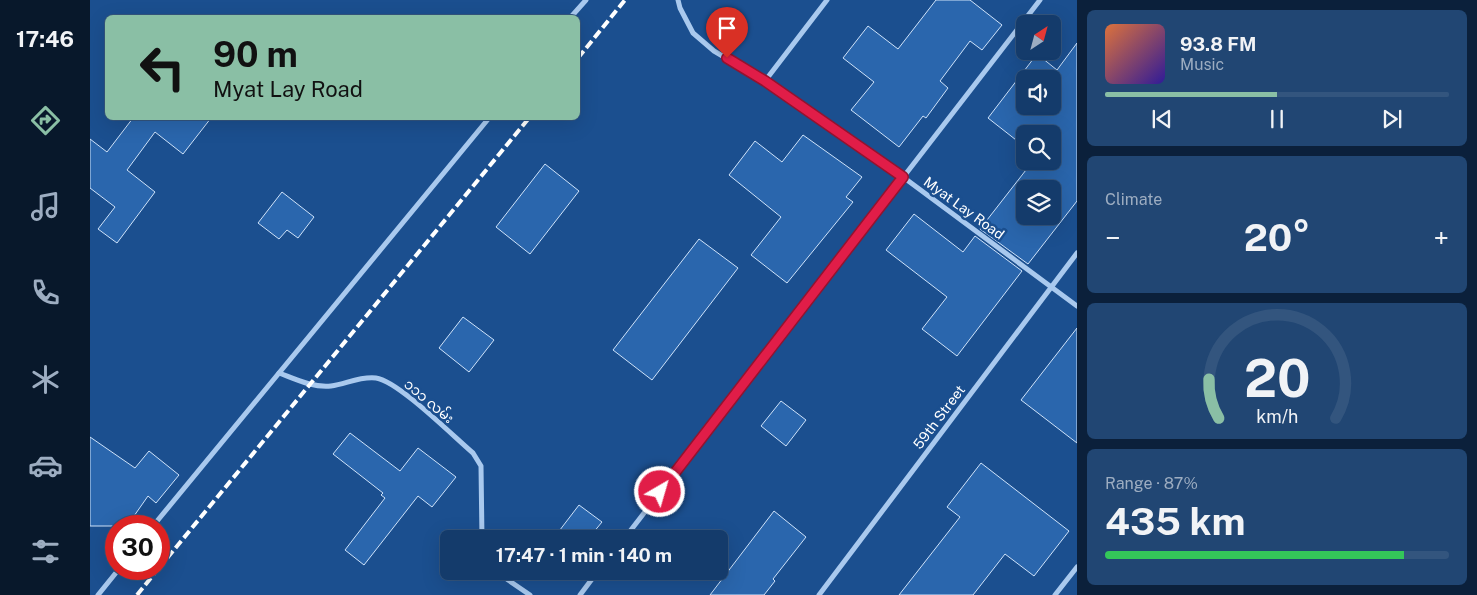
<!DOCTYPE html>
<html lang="en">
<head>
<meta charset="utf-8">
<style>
  body { margin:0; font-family:"Public Sans","Noto Sans Myanmar",sans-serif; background:#214673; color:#f1f3f6; height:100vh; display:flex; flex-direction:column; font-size:19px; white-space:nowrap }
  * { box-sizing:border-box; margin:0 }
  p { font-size:16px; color:#9dadc1 }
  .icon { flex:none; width:28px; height:28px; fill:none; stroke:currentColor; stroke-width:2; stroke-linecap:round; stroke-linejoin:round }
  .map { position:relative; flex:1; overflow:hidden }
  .sheet { display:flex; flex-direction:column; gap:10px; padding:10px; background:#0b203b; width:400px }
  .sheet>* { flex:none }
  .hud { position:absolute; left:15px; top:15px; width:475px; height:105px; border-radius:8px; box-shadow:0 5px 20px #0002,0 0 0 1px #33557e; background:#8abfa5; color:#111; overflow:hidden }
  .needle { width:32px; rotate:36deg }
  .fabs { position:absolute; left:926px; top:15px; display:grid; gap:10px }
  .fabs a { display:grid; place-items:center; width:45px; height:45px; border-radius:8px; background:#143b6b; box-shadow:0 5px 20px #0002,0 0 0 1px #33557e; font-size:25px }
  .speed { position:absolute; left:15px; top:515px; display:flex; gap:10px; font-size:25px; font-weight:700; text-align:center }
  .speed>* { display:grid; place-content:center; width:65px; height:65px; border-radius:50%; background:#143b6b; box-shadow:0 5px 20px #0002,0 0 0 1px #33557e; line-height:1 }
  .speed .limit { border:8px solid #d22; background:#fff; color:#111 }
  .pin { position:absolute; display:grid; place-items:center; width:42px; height:42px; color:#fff; margin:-51px -21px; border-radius:50% 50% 50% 0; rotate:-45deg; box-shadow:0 0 5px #0007 }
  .pin .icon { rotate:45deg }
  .me { position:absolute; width:55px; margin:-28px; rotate:38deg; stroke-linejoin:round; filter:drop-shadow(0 0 4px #0008) }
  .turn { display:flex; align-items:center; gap:18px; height:105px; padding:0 25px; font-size:22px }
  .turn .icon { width:65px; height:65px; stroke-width:2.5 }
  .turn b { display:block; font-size:35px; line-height:42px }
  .big { font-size:38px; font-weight:700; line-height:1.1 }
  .sheet .card { flex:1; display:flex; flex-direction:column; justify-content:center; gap:8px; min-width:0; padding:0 18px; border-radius:8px; background:#214673 }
  .sheet .dial { align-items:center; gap:0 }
  .dial svg { height:130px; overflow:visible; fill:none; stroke:#33557e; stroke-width:7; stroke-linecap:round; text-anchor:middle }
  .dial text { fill:#f1f3f6; stroke:none }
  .song { display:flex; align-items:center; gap:15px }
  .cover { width:60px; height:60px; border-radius:8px; background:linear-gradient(135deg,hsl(20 70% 55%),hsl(250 70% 35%)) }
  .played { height:5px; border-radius:2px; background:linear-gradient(90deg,#8abfa5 50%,#33557e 50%) }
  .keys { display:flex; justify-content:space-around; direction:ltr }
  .heat { display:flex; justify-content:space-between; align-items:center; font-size:28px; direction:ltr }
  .charge { height:8px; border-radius:4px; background:linear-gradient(90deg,#34c759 87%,#33557e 0) }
  .trip { position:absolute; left:350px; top:530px; width:288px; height:50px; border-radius:8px; background:#143b6b; box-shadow:0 5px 20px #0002,0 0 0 1px #33557e; font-weight:700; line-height:50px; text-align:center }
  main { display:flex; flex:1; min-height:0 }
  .tab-bar { display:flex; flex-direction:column; width:90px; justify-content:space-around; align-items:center; background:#08182b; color:#9dadc1 }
  .tab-bar .icon { width:35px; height:35px }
  .tab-bar .on { color:#8abfa5 }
  .tab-bar b { font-size:22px; color:#f1f3f6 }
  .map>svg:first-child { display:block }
  .building { fill:#2a66ad; stroke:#cfe3fa; fill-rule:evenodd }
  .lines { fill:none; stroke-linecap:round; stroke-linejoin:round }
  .minor { stroke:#a9c9ee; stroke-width:5 }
  .rail { stroke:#fff; stroke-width:4; stroke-dasharray:9 4; stroke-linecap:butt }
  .route-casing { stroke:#92132f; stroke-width:12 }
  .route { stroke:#e11d48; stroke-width:9 }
  .labels { text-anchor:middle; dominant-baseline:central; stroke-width:5; stroke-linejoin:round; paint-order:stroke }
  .street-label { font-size:14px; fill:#fff; stroke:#1b4f8f }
</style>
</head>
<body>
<main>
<nav class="tab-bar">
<b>17:46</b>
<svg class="icon on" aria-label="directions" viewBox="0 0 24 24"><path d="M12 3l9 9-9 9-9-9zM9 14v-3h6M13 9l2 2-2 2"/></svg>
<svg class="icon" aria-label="music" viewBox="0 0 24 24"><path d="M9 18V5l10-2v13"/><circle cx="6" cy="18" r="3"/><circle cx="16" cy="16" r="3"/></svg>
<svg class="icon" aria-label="phone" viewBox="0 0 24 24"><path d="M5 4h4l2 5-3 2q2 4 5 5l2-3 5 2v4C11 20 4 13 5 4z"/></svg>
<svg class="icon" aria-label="climate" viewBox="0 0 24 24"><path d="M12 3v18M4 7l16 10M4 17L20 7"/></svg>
<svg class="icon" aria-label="car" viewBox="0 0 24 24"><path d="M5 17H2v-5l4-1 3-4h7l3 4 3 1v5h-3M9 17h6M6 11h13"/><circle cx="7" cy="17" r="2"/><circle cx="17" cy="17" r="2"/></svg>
<svg class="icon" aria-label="filters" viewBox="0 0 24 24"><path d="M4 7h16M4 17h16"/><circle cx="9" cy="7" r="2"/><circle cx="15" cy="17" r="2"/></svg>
</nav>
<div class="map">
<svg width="987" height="595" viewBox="0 0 987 595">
  <rect width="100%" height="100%" fill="#1b4f8f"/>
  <g class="building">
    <path d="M 846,0 L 880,0 L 912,25 L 892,50 L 880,41 L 850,81 L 858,88 L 836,118 L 833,116 L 809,147 L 761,110 L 784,82 L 753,58 L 778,26 L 808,49 Z"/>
    <path d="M 987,43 L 987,201 L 938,264 L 890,229 L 943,161 L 962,161 L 962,134 L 935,134 L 935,147 L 898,118 L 947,54 L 967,70 ZM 935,79 L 962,79 L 962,106 L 935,106 ZM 935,189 L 962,189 L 962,216 L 935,216 Z"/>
    <path d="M 43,118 L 121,118 L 93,154 L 65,132 L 37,170 L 65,192 L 27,243 L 8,229 L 25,207 L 0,188 L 0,139 L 17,152 Z"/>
    <path d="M 713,135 L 772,177 L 756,197 L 763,202 L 697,283 L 661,255 L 691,217 L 639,175 L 665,141 L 692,162 Z"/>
    <path d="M 455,164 L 489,191 L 440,254 L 406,227 Z"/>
    <path d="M 192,192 L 224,217 L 208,238 L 197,230 L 189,239 L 168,223 Z"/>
    <path d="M 824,214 L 873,252 L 885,236 L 932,271 L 867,356 L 832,329 L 857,297 L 796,250 Z"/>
    <path d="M 609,239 L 648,268 L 562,380 L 523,350 Z"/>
    <path d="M 373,317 L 404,340 L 379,372 L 349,348 Z"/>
    <path d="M 987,328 L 987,443 L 931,400 Z"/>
    <path d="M 691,401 L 716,420 L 696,446 L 671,426 Z"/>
    <path d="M 260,433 L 310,471 L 328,448 L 366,477 L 342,507 L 328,496 L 274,565 L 255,550 L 295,498 L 291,495 L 293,493 L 243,454 Z"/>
    <path d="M 0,437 L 45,468 L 59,451 L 89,475 L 66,503 L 58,496 L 37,526 L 0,526 Z"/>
    <path d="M 891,463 L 979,531 L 944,576 L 915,554 L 883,595 L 809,595 L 870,517 L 857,507 Z"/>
    <path d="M 489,505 L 512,522 L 498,539 L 463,539 Z"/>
    <path d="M 684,511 L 716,537 L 683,579 L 685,581 L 674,595 L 620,595 Z"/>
  </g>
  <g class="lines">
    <g class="minor">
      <path d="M 588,0 L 590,8 L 603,33 L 624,51 L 675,81 L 813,177 L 987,306"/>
      <path d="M 480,18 L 496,0"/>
      <path d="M 675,81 L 737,0"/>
      <path d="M 189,373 C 205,379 223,388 241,386 C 256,384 270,376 286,378 C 308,381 363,436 383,453 L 391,466 L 392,539"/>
      <path d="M 63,526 L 399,118"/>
      <path d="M 534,539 L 950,0"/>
      <path d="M 405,571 L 440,595"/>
      <path d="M 8,595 L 29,569"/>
      <path d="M 490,595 L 508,571"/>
      <path d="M 729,595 L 987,253"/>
      <path d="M 965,595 L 987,567"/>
    </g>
    <g class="rail">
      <path d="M 488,58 L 535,0"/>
      <path d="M 69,568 L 439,118"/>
      <path d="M 47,595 L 68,569"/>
    </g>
  </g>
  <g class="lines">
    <defs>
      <path id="route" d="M 570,492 L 813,177 L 675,81 L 637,58"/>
    </defs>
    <use href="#route" class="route-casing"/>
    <use href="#route" class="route"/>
  </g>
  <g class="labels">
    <g class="street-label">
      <text transform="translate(874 208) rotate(36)">Myat Lay Road</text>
      <text transform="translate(339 401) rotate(40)">၁၁၁ လမ်း</text>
      <text transform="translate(849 417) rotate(-53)">59th Street</text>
    </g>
  </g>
</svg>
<div class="fabs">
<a><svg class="needle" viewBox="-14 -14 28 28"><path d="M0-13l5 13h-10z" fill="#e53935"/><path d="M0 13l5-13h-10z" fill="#9dadc1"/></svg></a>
<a><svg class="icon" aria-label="sound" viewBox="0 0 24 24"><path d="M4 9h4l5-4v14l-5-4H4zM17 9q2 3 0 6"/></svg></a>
<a><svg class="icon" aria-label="search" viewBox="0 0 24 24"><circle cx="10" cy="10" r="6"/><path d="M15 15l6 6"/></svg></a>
<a><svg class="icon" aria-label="layers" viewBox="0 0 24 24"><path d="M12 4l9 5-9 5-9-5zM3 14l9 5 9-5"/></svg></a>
</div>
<div class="speed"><div class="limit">30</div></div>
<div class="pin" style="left:637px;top:58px;background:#d93025"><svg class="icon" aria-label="arrive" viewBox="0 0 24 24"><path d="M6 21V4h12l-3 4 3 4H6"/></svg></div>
<svg class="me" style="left:570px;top:492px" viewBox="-20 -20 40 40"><circle r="17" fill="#e11d48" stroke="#fff" stroke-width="3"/><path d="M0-11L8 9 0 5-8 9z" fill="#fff"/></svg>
<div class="trip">17:47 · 1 min · 140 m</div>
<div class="hud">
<div class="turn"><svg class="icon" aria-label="left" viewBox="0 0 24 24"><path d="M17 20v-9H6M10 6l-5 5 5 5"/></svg><div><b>90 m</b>Myat Lay Road</div></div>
</div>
</div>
<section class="sheet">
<div class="card">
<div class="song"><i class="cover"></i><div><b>93.8 FM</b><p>Music</p></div></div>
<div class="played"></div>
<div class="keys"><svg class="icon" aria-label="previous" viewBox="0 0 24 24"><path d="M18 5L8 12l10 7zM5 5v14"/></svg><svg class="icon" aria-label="pause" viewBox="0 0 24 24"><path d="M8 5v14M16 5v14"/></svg><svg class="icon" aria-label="next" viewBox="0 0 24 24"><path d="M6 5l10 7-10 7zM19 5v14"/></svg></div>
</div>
<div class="card"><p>Climate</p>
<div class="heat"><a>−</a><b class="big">20°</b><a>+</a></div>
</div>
<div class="card dial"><svg viewBox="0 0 100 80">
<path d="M14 69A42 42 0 1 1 86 69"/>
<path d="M14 69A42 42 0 0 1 8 45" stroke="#8abfa5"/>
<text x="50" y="56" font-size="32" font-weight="700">20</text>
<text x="50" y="72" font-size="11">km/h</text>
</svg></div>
<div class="card"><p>Range · 87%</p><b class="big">435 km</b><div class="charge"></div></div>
</section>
</main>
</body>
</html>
